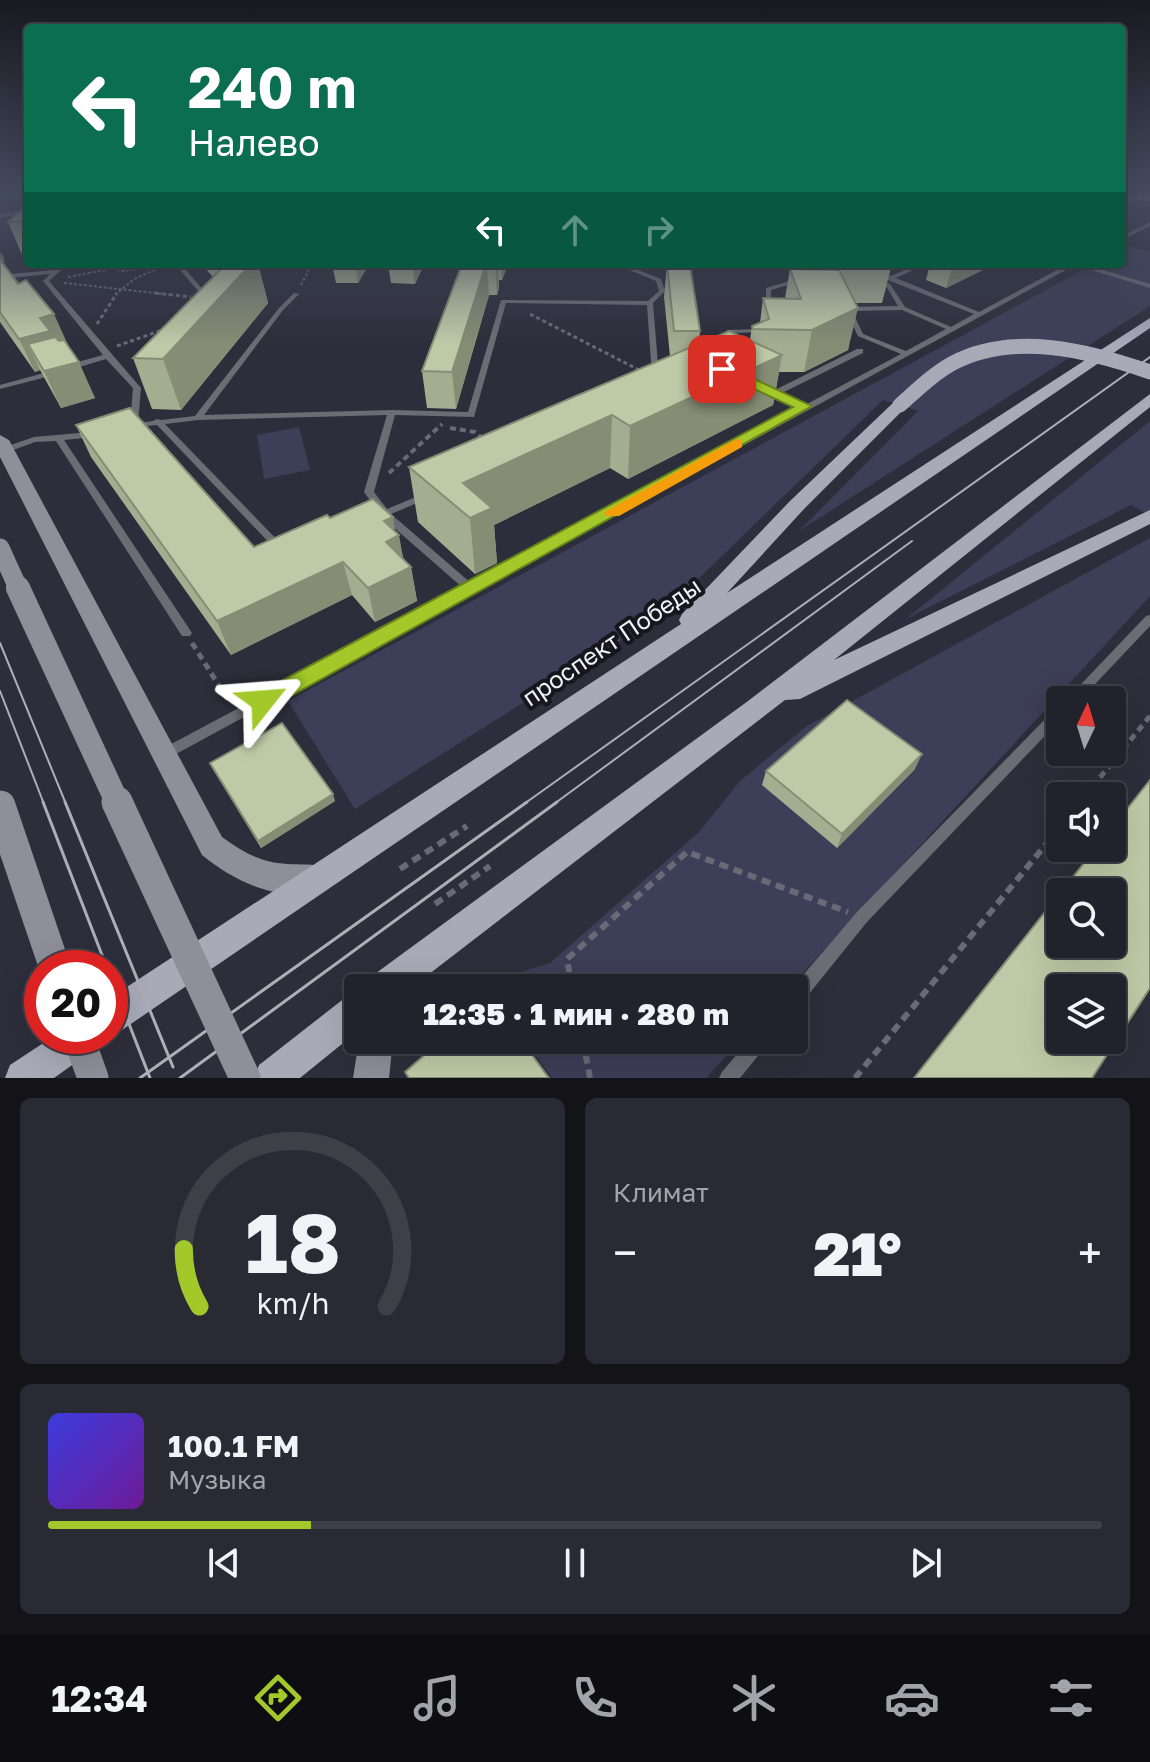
<!DOCTYPE html>
<html lang="ru">
<head>
<meta charset="utf-8">
<style>
  body { margin:0; font-family:"Golos Text",sans-serif; background:#2a2a34; color:#f1f3f6; height:100vh; display:flex; flex-direction:column; font-size:30px; white-space:nowrap }
  * { box-sizing:border-box; margin:0 }
  p { font-size:26px; color:#a2a4a9 }
  .icon { flex:none; width:44px; height:44px; fill:none; stroke:currentColor; stroke-width:2; stroke-linecap:round; stroke-linejoin:round }
  .map { position:relative; height:1078px; overflow:hidden }
  .side { display:flex; flex-direction:column; gap:20px; padding:20px; background:#131318; flex:1 }
  .side>* { flex:none }
  .banner { position:absolute; left:24px; top:24px; width:1102px; height:244px; border-radius:8px; box-shadow:0 8px 32px #0002,0 0 0 2px #3f3f48; background:#0b6e4f; color:#fff; overflow:hidden }
  .needle { width:52px; rotate:4deg }
  .fabs { position:absolute; left:1046px; top:686px; display:grid; gap:16px }
  .fabs a { display:grid; place-items:center; width:80px; height:80px; border-radius:8px; background:#22222c; box-shadow:0 8px 32px #0002,0 0 0 2px #3f3f48; font-size:40px }
  .speed { position:absolute; left:24px; top:950px; display:flex; gap:16px; font-size:40px; font-weight:700; text-align:center }
  .speed>* { display:grid; place-content:center; width:104px; height:104px; border-radius:50%; background:#22222c; box-shadow:0 8px 32px #0002,0 0 0 2px #3f3f48; line-height:1 }
  .speed .limit { border:12px solid #d22; background:#fff; color:#111 }
  .pin { position:absolute; display:grid; place-items:center; width:68px; height:68px; color:#fff; margin:-34px; border-radius:16px; box-shadow:0 4px 12px #0006 }
  .me { position:absolute; width:88px; margin:-44px; rotate:62deg; stroke-linejoin:round; filter:drop-shadow(0 0 6px #0008) }
  .turn { display:flex; align-items:center; gap:28px; height:168px; padding:0 32px; font-size:36px }
  .turn .icon { width:104px; height:104px; stroke-width:2.5 }
  .turn b { display:block; font-size:56px; line-height:68px }
  .lanes { display:flex; align-items:center; height:76px; padding:0 32px; background:#0003; justify-content:center; gap:40px; direction:ltr }
  .lanes .off { opacity:.35 }
  .big { font-size:60px; font-weight:800; line-height:1.1 }
  .side .widget { flex:1; display:flex; flex-direction:column; justify-content:center; gap:12px; min-width:0; padding:0 28px; border-radius:12px; background:#2a2a34 }
  .side .dial { align-items:center; gap:0 }
  .dial svg { height:208px; overflow:visible; fill:none; stroke:#3f3f48; stroke-width:7; stroke-linecap:round; text-anchor:middle }
  .dial text { fill:#f1f3f6; stroke:none }
  .song { display:flex; align-items:center; gap:24px }
  .cover { width:96px; height:96px; border-radius:12px; background:linear-gradient(135deg,hsl(240 70% 55%),hsl(280 70% 35%)) }
  .played { height:8px; border-radius:4px; background:linear-gradient(90deg,#a2c929 25%,#3f3f48 25%) }
  .keys { display:flex; justify-content:space-around; direction:ltr }
  .heat { display:flex; justify-content:space-between; align-items:center; font-size:44px; direction:ltr }
  .side .tiles { flex:1; display:grid; gap:20px; grid-template-columns:1fr 1fr }
  .widget:last-child { grid-column:span 2 }
  .trip { position:absolute; left:344px; top:974px; width:464px; height:80px; border-radius:8px; background:#22222c; box-shadow:0 8px 32px #0002,0 0 0 2px #3f3f48; font-weight:800; line-height:80px; text-align:center }
  .tab-bar { display:flex; height:128px; justify-content:space-around; align-items:center; background:#0e0e12; color:#a2a4a9 }
  .tab-bar .icon { width:56px; height:56px }
  .tab-bar .active { color:#a2c929 }
  .tab-bar b { font-size:36px; color:#f1f3f6 }
  .map>svg:first-child { display:block }
  .green { fill:#3d3e57 }
  .lines { fill:none; stroke-linecap:round; stroke-linejoin:round }
  .path-far4 { stroke:#696a76; stroke-width:2; stroke-dasharray:3 2; stroke-linecap:butt }
  .path-far3 { stroke:#696a76; stroke-width:3; stroke-dasharray:4 3; stroke-linecap:butt }
  .path-far2 { stroke:#696a76; stroke-width:4; stroke-dasharray:6 4; stroke-linecap:butt }
  .path-far1 { stroke:#696a76; stroke-width:5; stroke-dasharray:7 5; stroke-linecap:butt }
  .path { stroke:#696a76; stroke-width:6; stroke-dasharray:9 6; stroke-linecap:butt }
  .service { fill:#6c6d74; fill-rule:evenodd }
  .secondary { fill:#8f8f9a; fill-rule:evenodd }
  .primary { fill:#a9aab8; fill-rule:evenodd }
  .tram-far1 { stroke:#adaeb7; stroke-width:2 }
  .tram { stroke:#adaeb7; stroke-width:3 }
  .secondary-bridge-far2 { stroke:#8f8f9a; stroke-width:19 }
  .secondary-bridge-far1 { stroke:#8f8f9a; stroke-width:24 }
  .secondary-bridge { stroke:#8f8f9a; stroke-width:31 }
  .primary-bridge { stroke:#a9aab8; stroke-width:15 }
  .wall { fill:#a3ae90 }
  .shaded-wall { fill:#858d75 }
  .building { fill:#becaa7; stroke:#858d75; stroke-width:2; fill-rule:evenodd }
  .route { fill:#a2c929; stroke:#69831b; stroke-width:2 }
  .slow { fill:#f59e0b }
  .labels { text-anchor:middle; dominant-baseline:central; stroke-width:8; stroke-linejoin:round; paint-order:stroke }
  .street-label { font-size:24px; fill:#f0f1f9; stroke:#16161c }
</style>
</head>
<body>
<div class="map">
<svg width="1150" height="1078" viewBox="0 0 1150 1078">
  <rect width="100%" height="100%" fill="#2d2e3b"/>
  <g class="green">
    <path d="M 1127,246 L 1150,252 L 1150,306 L 799,531 L 918,411 L 883,400 L 660,616 L 355,809 L 288,701 L 1094,264 L 1122,264 L 1122,249 Z"/>
    <path d="M 1150,421 L 1150,516 L 1131,505 L 906,619 Z"/>
    <path d="M 299,427 L 310,470 L 264,479 L 257,435 Z"/>
    <path d="M 1150,538 L 1150,596 L 789,988 L 498,988 L 505,977 L 550,963 L 699,832 L 741,780 L 807,726 Z"/>
    <path d="M 524,1040 L 741,1040 L 706,1078 L 552,1078 Z"/>
  </g>
  <g class="lines">
    <g class="path-far4">
      <path d="M 1122,204 L 1150,205"/>
      <path d="M 702,264 L 723,267 L 831,267"/>
      <path d="M 68,277 L 115,268 L 121,271 L 149,268"/>
      <path d="M 64,283 L 173,295"/>
      <path d="M 301,285 L 312,264"/>
      <path d="M 115,295 L 134,279 L 166,265"/>
    </g>
    <g class="path-far3">
      <path d="M 155,293 L 191,297"/>
      <path d="M 530,314 L 643,372"/>
      <path d="M 97,324 L 117,293"/>
      <path d="M 117,346 L 165,329"/>
    </g>
    <g class="path-far2">
      <path d="M 450,428 L 475,432 L 482,438"/>
      <path d="M 389,473 L 442,424"/>
    </g>
    <g class="path-far1">
      <path d="M 192,643 L 230,703"/>
      <path d="M 245,728 L 255,744"/>
      <path d="M 1085,796 L 1150,716"/>
    </g>
    <g class="path">
      <path d="M 400,869 L 467,826"/>
      <path d="M 435,904 L 490,866"/>
      <path d="M 572,988 L 567,959 L 687,852 L 848,912"/>
      <path d="M 583,1040 L 590,1078"/>
      <path d="M 855,1078 L 1060,827"/>
    </g>
    <g class="service">
      <path d="M 28,209 L 28,213 L 0,218 L 0,214 Z"/>
      <path d="M 1150,222 L 1150,226 L 1122,240 L 1122,236 Z"/>
      <path d="M 0,253 L 3,255 L 5,262 L 0,261 Z"/>
      <path d="M 61,264 L 68,264 L 49,281 L 141,388 L 138,423 L 153,421 L 157,419 L 161,420 L 195,416 L 279,308 L 294,293 L 299,294 L 283,310 L 204,415 L 392,410 L 468,412 L 501,300 L 648,301 L 659,291 L 656,281 L 615,264 L 623,264 L 661,279 L 665,291 L 653,303 L 659,377 L 653,377 L 652,375 L 647,305 L 506,303 L 474,417 L 395,415 L 374,492 L 387,509 L 423,494 L 429,494 L 431,496 L 429,498 L 391,514 L 472,584 L 801,407 L 763,391 L 763,387 L 766,387 L 775,390 L 857,349 L 863,349 L 863,353 L 782,393 L 807,404 L 901,354 L 858,336 L 845,309 L 848,307 L 898,306 L 886,286 L 873,281 L 873,279 L 890,284 L 905,307 L 951,327 L 974,314 L 888,280 L 852,264 L 860,264 L 891,276 L 918,264 L 926,264 L 896,278 L 979,312 L 1068,264 L 1083,264 L 1150,284 L 1150,288 L 1075,265 L 165,760 L 160,758 L 158,754 L 160,750 L 463,588 L 383,518 L 379,517 L 377,515 L 379,513 L 364,492 L 387,415 L 198,420 L 165,424 L 286,549 L 285,551 L 277,551 L 157,425 L 127,428 L 126,426 L 130,424 L 133,388 L 106,359 L 73,369 L 67,369 L 67,365 L 103,355 L 43,281 L 50,274 L 0,279 L 0,275 L 54,270 ZM 902,310 L 946,329 L 906,351 L 863,334 L 852,311 Z"/>
      <path d="M 175,264 L 181,264 L 210,298 L 210,300 L 206,300 Z"/>
      <path d="M 800,278 L 803,280 L 802,281 L 771,290 L 771,308 L 766,309 L 766,288 Z"/>
      <path d="M 763,329 L 765,330 L 765,332 L 733,333 L 734,343 L 727,341 L 727,330 Z"/>
      <path d="M 55,370 L 58,370 L 58,374 L 0,389 L 0,385 Z"/>
      <path d="M 91,432 L 95,435 L 94,437 L 64,440 L 190,630 L 192,633 L 190,636 L 182,636 L 56,441 L 35,442 L 5,453 L 1,450 L 2,448 L 34,437 Z"/>
      <path d="M 1150,615 L 1150,626 L 1080,700 L 1066,700 L 1146,616 Z"/>
      <path d="M 1060,707 L 1060,720 L 867,922 L 800,1005 L 794,1007 L 794,988 L 792,988 L 857,912 L 1056,708 Z"/>
      <path d="M 749,1040 L 769,1040 L 766,1046 L 740,1078 L 719,1078 L 722,1072 Z"/>
    </g>
    <g class="secondary">
      <path d="M 0,435 L 9,440 L 222,837 C 243,852 261,863 287,864 C 301,865 313,863 326,868 L 330,878 L 326,888 C 282,905 235,882 202,855 L 0,457 Z"/>
      <path d="M 359,1040 L 393,1040 L 389,1078 L 353,1078 Z"/>
    </g>
    <g class="primary">
      <path d="M 1150,318 L 1150,328 L 122,1030 L 110,1035 L 110,998 L 681,624 L 679,620 L 682,614 L 790,501 L 894,402 L 900,400 L 908,405 L 804,509 L 727,593 Z"/>
      <path d="M 1150,394 L 1150,407 L 834,660 L 1150,510 L 1150,524 L 800,699 L 785,700 L 411,988 L 368,988 L 372,976 L 748,701 Z"/>
      <path d="M 358,992 L 358,1031 L 300,1078 L 254,1078 L 259,1065 L 346,997 Z"/>
      <path d="M 54,1036 L 101,1036 L 96,1048 L 54,1078 L 5,1078 L 10,1065 Z"/>
    </g>
    <g class="tram-far1">
      <path d="M 0,643 L 66,804"/>
      <path d="M 0,691 L 44,804"/>
      <path d="M 524,804 L 1150,357"/>
      <path d="M 554,804 L 912,541"/>
    </g>
    <g class="tram">
      <path d="M 43,802 L 107,968"/>
      <path d="M 65,802 L 173,1067"/>
      <path d="M 110,975 L 150,1078"/>
      <path d="M 140,1078 L 527,802"/>
      <path d="M 180,1078 L 557,802"/>
    </g>
    <path class="secondary-bridge-far2" d="M 0,548 L 19,590"/>
    <path class="secondary-bridge-far1" d="M 18,588 L 118,804"/>
    <g class="secondary-bridge">
      <path d="M 117,802 L 245,1078"/>
      <path d="M 0,806 L 55,968"/>
      <path d="M 78,1036 L 93,1078"/>
    </g>
    <path class="primary-bridge" d="M 900,405 C 917,390 933,374 953,363 C 1013,331 1090,351 1150,372"/>
  </g>
  <g class="wall">
    <path d="M 1122,194 L 1150,194 L 1150,201 L 1135,200 Z"/>
    <path d="M 28,204 L 28,264 L 34,264 L 26,264 L 8,222 Z"/>
    <path d="M 0,259 L 67,343 L 95,398 L 61,408 L 40,370 L 35,372 L 0,322 Z"/>
    <path d="M 201,264 L 258,264 L 268,303 L 181,410 L 152,409 L 133,358 L 213,277 Z"/>
    <path d="M 332,264 L 369,264 L 358,283 L 336,283 Z"/>
    <path d="M 388,264 L 424,264 L 415,284 L 391,283 Z"/>
    <path d="M 462,264 L 508,264 L 502,280 L 499,280 L 499,288 L 497,295 L 489,295 L 456,409 L 427,408 L 422,371 Z"/>
    <path d="M 667,264 L 700,331 L 699,344 L 750,340 L 752,326 L 760,323 L 763,298 L 785,298 L 790,269 L 827,270 L 828,264 L 892,264 L 882,303 L 855,303 L 848,350 L 804,372 L 779,372 L 773,405 L 628,479 L 610,468 L 494,525 L 497,563 L 475,574 L 418,522 L 409,467 L 670,356 L 664,297 Z"/>
    <path d="M 930,264 L 992,264 L 991,266 L 946,288 L 926,280 Z"/>
    <path d="M 76,425 L 254,547 L 330,518 L 395,531 L 404,560 L 411,567 L 417,601 L 375,622 L 352,595 L 231,655 L 91,457 Z"/>
    <path d="M 210,763 L 335,801 L 261,848 Z"/>
    <path d="M 915,769 L 837,848 L 762,785 L 766,771 Z"/>
  </g>
  <g class="shaded-wall">
    <path d="M 1122,194 L 1138,194 L 1135,200 L 1122,203 Z"/>
    <path d="M 221,264 L 258,264 L 268,303 L 181,410 L 163,359 L 228,289 Z"/>
    <path d="M 355,264 L 369,264 L 358,283 Z"/>
    <path d="M 412,264 L 424,264 L 415,284 Z"/>
    <path d="M 487,264 L 489,295 L 456,409 L 452,372 Z"/>
    <path d="M 495,264 L 498,264 L 499,288 L 497,295 Z"/>
    <path d="M 503,264 L 508,264 L 502,280 L 501,269 Z"/>
    <path d="M 953,264 L 992,264 L 991,266 L 946,288 Z"/>
    <path d="M 858,308 L 848,350 L 804,372 L 812,330 Z"/>
    <path d="M 54,314 L 68,345 L 28,344 L 40,370 L 35,372 L 19,339 L 40,318 Z"/>
    <path d="M 782,355 L 773,405 L 628,479 L 630,426 Z"/>
    <path d="M 79,362 L 95,398 L 61,408 L 44,371 Z"/>
    <path d="M 612,415 L 610,468 L 494,525 L 497,563 L 475,574 L 470,518 L 463,483 Z"/>
    <path d="M 393,517 L 396,537 L 399,535 L 405,569 L 386,542 L 384,521 Z"/>
    <path d="M 343,562 L 352,595 L 231,655 L 217,621 Z"/>
    <path d="M 411,567 L 417,601 L 375,622 L 368,588 Z"/>
    <path d="M 922,754 L 915,769 L 837,848 L 842,834 Z"/>
    <path d="M 333,794 L 335,801 L 261,848 L 258,841 Z"/>
  </g>
  <g class="building">
    <path d="M 28,204 L 28,221 L 8,222 Z"/>
    <path d="M 0,259 L 18,284 L 26,280 L 54,314 L 40,318 L 50,331 L 19,339 L 0,312 Z"/>
    <path d="M 226,264 L 251,264 L 163,359 L 133,358 Z"/>
    <path d="M 462,264 L 486,264 L 452,372 L 422,371 Z"/>
    <path d="M 498,264 L 503,264 L 501,269 L 498,269 Z"/>
    <path d="M 667,264 L 690,265 L 700,331 L 674,331 Z"/>
    <path d="M 790,269 L 839,270 L 858,308 L 812,330 L 753,329 L 752,326 L 769,319 L 763,298 L 801,299 Z"/>
    <path d="M 729,331 L 782,355 L 630,426 L 612,415 L 463,483 L 492,508 L 470,518 L 409,467 Z"/>
    <path d="M 55,337 L 59,341 L 64,340 L 79,362 L 44,371 L 28,344 Z"/>
    <path d="M 130,408 L 254,547 L 327,515 L 330,518 L 373,499 L 393,517 L 384,521 L 399,535 L 386,542 L 411,567 L 368,588 L 343,562 L 217,621 L 76,425 Z"/>
    <path d="M 847,700 L 922,754 L 842,834 L 766,771 Z"/>
    <path d="M 282,723 L 333,794 L 258,841 L 210,763 Z"/>
    <path d="M 1150,780 L 1150,988 L 1092,1078 L 914,1078 L 1060,893 L 1060,944 L 1112,944 L 1112,892 L 1061,892 L 1096,848 L 1112,848 L 1112,828 ZM 1060,988 L 1112,988 L 1112,1040 L 1060,1040 Z"/>
    <path d="M 442,1040 L 521,1040 L 549,1078 L 409,1078 L 405,1072 Z"/>
  </g>
  <linearGradient id="sky" x2="0" y2="1"><stop stop-color="#191920"/><stop offset="0.56" stop-color="#464c60"/><stop offset="1" stop-color="#464c60" stop-opacity="0"/></linearGradient>
  <rect width="1150" height="345" fill="url(#sky)"/>
  <path class="route" d="M 722,364 L 812,406 L 271,707 L 263,710 L 255,707 L 252,701 L 255,695 L 793,407 L 717,372 L 715,369 Z"/>
  <path class="slow" d="M 736,439 L 742,440 L 742,447 L 619,516 L 606,516 L 604,512 Z"/>
  <g class="labels">
    <g class="street-label">
      <text transform="translate(611 641) rotate(-34)">проспект Победы</text>
    </g>
  </g>
</svg>
<div class="fabs">
<a><svg class="needle" viewBox="-14 -14 28 28"><path d="M0-13l5 13h-10z" fill="#e53935"/><path d="M0 13l5-13h-10z" fill="#a2a4a9"/></svg></a>
<a><svg class="icon" aria-label="sound" viewBox="0 0 24 24"><path d="M4 9h4l5-4v14l-5-4H4zM17 9q2 3 0 6"/></svg></a>
<a><svg class="icon" aria-label="search" viewBox="0 0 24 24"><circle cx="10" cy="10" r="6"/><path d="M15 15l6 6"/></svg></a>
<a><svg class="icon" aria-label="layers" viewBox="0 0 24 24"><path d="M12 4l9 5-9 5-9-5zM3 14l9 5 9-5"/></svg></a>
</div>
<div class="speed"><div class="limit">20</div></div>
<div class="pin" style="left:722px;top:369px;background:#d93025"><svg class="icon" aria-label="arrive" viewBox="0 0 24 24"><path d="M6 21V4h12l-3 4 3 4H6"/></svg></div>
<svg class="me" style="left:263px;top:701px" viewBox="-20 -20 40 40"><path d="M0-17L14 15 0 8-14 15z" fill="#a2c929" stroke="#fff" stroke-width="4"/></svg>
<div class="trip">12:35 · 1 мин · 280 m</div>
<div class="banner">
<div class="turn"><svg class="icon" aria-label="left" viewBox="0 0 24 24"><path d="M17 20v-9H6M10 6l-5 5 5 5"/></svg><div><b>240 m</b>Налево</div></div>
<div class="lanes"><svg class="icon" aria-label="left" viewBox="0 0 24 24"><path d="M17 20v-9H6M10 6l-5 5 5 5"/></svg><svg class="icon off" aria-label="ahead" viewBox="0 0 24 24"><path d="M12 20V5M6 11l6-6 6 6"/></svg><svg class="icon off" aria-label="right" viewBox="0 0 24 24"><path d="M7 20v-9h11M14 6l5 5-5 5"/></svg></div>
</div>
</div>
<section class="side">
<div class="tiles">
<div class="widget dial"><svg viewBox="0 0 100 80">
<path d="M14 69A42 42 0 1 1 86 69"/>
<path d="M14 69A42 42 0 0 1 8 47" stroke="#a2c929"/>
<text x="50" y="56" font-size="32" font-weight="700">18</text>
<text x="50" y="72" font-size="11">km/h</text>
</svg></div>
<div class="widget"><p>Климат</p>
<div class="heat"><a>−</a><b class="big">21°</b><a>+</a></div>
</div>
<div class="widget">
<div class="song"><i class="cover"></i><div><b>100.1 FM</b><p>Музыка</p></div></div>
<div class="played"></div>
<div class="keys"><svg class="icon" aria-label="previous" viewBox="0 0 24 24"><path d="M18 5L8 12l10 7zM5 5v14"/></svg><svg class="icon" aria-label="pause" viewBox="0 0 24 24"><path d="M8 5v14M16 5v14"/></svg><svg class="icon" aria-label="next" viewBox="0 0 24 24"><path d="M6 5l10 7-10 7zM19 5v14"/></svg></div>
</div>
</div>
</section>
<nav class="tab-bar">
<b>12:34</b>
<svg class="icon active" aria-label="directions" viewBox="0 0 24 24"><path d="M12 3l9 9-9 9-9-9zM9 14v-3h6M13 9l2 2-2 2"/></svg>
<svg class="icon" aria-label="music" viewBox="0 0 24 24"><path d="M9 18V5l10-2v13"/><circle cx="6" cy="18" r="3"/><circle cx="16" cy="16" r="3"/></svg>
<svg class="icon" aria-label="phone" viewBox="0 0 24 24"><path d="M5 4h4l2 5-3 2q2 4 5 5l2-3 5 2v4C11 20 4 13 5 4z"/></svg>
<svg class="icon" aria-label="climate" viewBox="0 0 24 24"><path d="M12 3v18M4 7l16 10M4 17L20 7"/></svg>
<svg class="icon" aria-label="car" viewBox="0 0 24 24"><path d="M5 17H2v-5l4-1 3-4h7l3 4 3 1v5h-3M9 17h6M6 11h13"/><circle cx="7" cy="17" r="2"/><circle cx="17" cy="17" r="2"/></svg>
<svg class="icon" aria-label="filters" viewBox="0 0 24 24"><path d="M4 7h16M4 17h16"/><circle cx="9" cy="7" r="2"/><circle cx="15" cy="17" r="2"/></svg>
</nav>
</body>
</html>
